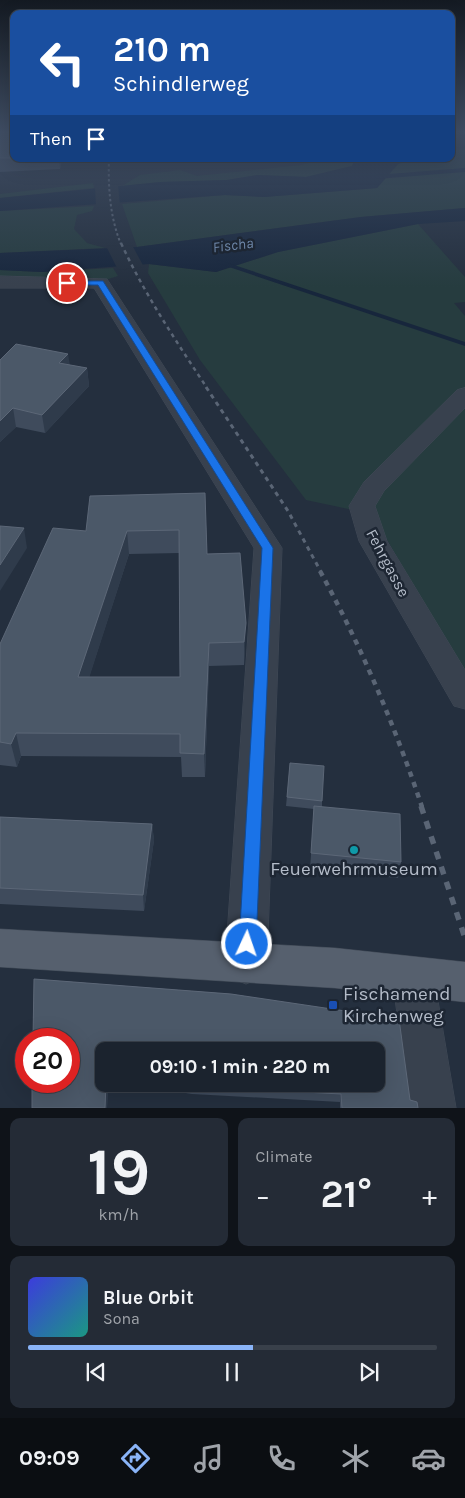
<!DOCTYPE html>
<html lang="en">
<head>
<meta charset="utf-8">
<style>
  body { margin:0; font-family:Karla,sans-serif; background:#242b36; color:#f1f3f6; height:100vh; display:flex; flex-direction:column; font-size:19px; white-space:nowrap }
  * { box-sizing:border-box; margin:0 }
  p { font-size:16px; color:#a0a4aa }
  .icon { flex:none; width:28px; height:28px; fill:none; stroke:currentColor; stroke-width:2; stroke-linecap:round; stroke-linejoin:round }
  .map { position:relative; height:1108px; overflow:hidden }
  .sheet { display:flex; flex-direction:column; gap:10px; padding:10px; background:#0f1319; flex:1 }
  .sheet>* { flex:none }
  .hud { position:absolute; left:10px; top:10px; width:445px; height:152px; border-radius:10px; box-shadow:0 5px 20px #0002,0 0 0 1px #39404a; background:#1a4fa0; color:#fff; overflow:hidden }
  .speed { position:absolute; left:15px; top:1028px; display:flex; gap:10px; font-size:25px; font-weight:700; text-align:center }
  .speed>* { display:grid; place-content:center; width:65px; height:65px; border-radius:50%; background:#1b232e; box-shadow:0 5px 20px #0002,0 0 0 1px #39404a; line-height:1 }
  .speed .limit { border:8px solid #d22; background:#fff; color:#111 }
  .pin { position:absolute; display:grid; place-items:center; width:42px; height:42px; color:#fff; margin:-21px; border:2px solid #fff; border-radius:50%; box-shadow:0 1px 5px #0007 }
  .me { position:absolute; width:55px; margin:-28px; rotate:3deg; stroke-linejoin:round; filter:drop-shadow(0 0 4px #0008) }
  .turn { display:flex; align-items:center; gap:18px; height:105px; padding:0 20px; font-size:22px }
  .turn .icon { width:65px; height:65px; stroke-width:2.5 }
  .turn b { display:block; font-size:35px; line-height:42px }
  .then { display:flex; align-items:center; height:48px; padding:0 20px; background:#0003; gap:10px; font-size:19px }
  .big { font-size:38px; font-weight:700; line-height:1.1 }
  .sheet .widget { flex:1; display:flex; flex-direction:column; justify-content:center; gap:8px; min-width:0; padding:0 18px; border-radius:10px; background:#242b36 }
  .sheet .dial { align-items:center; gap:0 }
  .dial b { font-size:65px; line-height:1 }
  .song { display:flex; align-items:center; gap:15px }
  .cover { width:60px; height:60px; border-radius:8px; background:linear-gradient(135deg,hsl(240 70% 55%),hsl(170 70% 35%)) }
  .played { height:5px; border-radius:2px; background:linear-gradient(90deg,#8ab4f8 55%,#39404a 55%) }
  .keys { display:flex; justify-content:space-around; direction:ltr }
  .heat { display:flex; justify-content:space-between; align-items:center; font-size:28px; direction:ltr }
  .sheet .tiles { flex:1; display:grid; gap:10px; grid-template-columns:1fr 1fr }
  .widget:last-child { grid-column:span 2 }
  .trip { position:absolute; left:95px; top:1042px; width:290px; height:50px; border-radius:10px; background:#1b232e; box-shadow:0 5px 20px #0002,0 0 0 1px #39404a; font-weight:700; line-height:50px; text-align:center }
  .tabs { display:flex; height:80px; justify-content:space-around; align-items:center; background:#0b0e12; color:#a0a4aa }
  .tabs .icon { width:35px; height:35px }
  .tabs .selected { color:#8ab4f8 }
  .tabs b { font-size:22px; color:#f1f3f6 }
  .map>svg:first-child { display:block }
  .green { fill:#263c3f }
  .water { fill:#17263c }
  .pier { fill:#242f3e }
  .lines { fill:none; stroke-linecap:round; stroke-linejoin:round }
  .stream { fill:#17263c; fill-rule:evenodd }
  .minor-casing { stroke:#414a57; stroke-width:1 }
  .major-casing { stroke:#414a57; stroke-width:1 }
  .minor { fill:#38414e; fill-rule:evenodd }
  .major { fill:#56606e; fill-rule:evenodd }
  .rail-far4 { stroke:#5a6575; stroke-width:2; stroke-dasharray:2.5 2.5; stroke-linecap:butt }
  .rail-far3 { stroke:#5a6575; stroke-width:2.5; stroke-dasharray:4 4; stroke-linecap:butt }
  .rail-far2 { stroke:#5a6575; stroke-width:3; stroke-dasharray:4.5 4.5; stroke-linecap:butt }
  .rail-far1 { stroke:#5a6575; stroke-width:4.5; stroke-dasharray:5.5 5.5; stroke-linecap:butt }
  .rail { stroke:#5a6575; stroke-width:5.5; stroke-dasharray:8 8; stroke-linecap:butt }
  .wall { fill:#3f4b5c; fill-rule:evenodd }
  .shaded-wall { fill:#2f3b4b }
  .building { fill:#4b5868; stroke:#5c6777; fill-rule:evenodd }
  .route { fill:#1a73e8; stroke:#114b97 }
  .culture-dot { fill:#0f9aa8; stroke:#1d2633; stroke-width:2 }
  .transit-dot { fill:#1a4fb4; stroke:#1d2633; stroke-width:2 }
  .labels { text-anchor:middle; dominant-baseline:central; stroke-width:5; stroke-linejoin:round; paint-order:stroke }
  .far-water-label { font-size:15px; font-style:italic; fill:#6d86a8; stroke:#1d2633 }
  .street-label { font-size:16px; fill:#b4bcc9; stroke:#1d2633 }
  .near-poi-label { font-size:19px; fill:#b4bcc9; stroke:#1d2633 }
</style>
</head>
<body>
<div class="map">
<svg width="465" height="1108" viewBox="0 0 465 1108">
  <rect width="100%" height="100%" fill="#242f3e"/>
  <g class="green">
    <path d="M 465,149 L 465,208 L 361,217 L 137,247 L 122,204 L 225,195 L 264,197 L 377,188 L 398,164 L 415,159 L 451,159 L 451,150 Z"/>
    <path d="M 325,159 L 355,159 L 352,166 L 306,177 L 257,175 L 227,180 L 161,182 L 122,186 L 140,175 L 180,170 L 197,176 L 301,165 Z"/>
    <path d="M 93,183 L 94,188 L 0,198 L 0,194 Z"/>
    <path d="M 94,206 L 92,211 L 77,215 L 74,229 L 87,243 L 105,248 L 0,253 L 0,211 Z"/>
    <path d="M 418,224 L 465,277 L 465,302 L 454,303 L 465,316 L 465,674 L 372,514 L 306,500 L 200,360 L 148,273 L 149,264 L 216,272 L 278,252 Z"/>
    <path d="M 113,268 L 118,276 L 105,280 L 0,280 L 0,270 L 42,272 Z"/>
  </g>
  <g class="water">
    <path d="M 355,159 L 415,159 L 398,164 L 377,188 L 264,197 L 225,195 L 0,211 L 0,198 L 161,182 L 227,180 L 257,175 L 306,177 L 352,166 Z"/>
    <path d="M 465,208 L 465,221 L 418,224 L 278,252 L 216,272 L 149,264 L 42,272 L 0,270 L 0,253 L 137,247 L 361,217 Z"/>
  </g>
  <g class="pier">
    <path d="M 118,184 L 120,206 L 96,208 L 95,186 Z"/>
    <path d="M 132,245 L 144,267 L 118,270 L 106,246 Z"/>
  </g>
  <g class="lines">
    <g class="stream">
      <path d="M 465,168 L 465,172 L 376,179 L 373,177 L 376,175 Z"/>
      <path d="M 219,260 L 465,342 L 465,346 L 217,263 L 216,262 Z"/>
    </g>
    <defs>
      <g id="minor">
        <path d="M 0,276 L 107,279 L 282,548 L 267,964 L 261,978 L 246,984 L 231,978 L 225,964 L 254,548 L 94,288 L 0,288 Z"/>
        <path d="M 465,388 L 465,408 L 384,491 L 375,506 L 387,541 L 465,670 L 465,709 L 454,706 L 359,541 L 349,506 L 364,482 L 457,390 Z"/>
        <path d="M 413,957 L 428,963 L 434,977 L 456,1108 L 410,1108 L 392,977 L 398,963 Z"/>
      </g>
      <path id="major" d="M 0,929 L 335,948 L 465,962 L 465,1002 L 335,988 L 0,967 Z"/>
    </defs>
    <use href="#minor" class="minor-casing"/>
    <use href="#major" class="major-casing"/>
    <use href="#minor" class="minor"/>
    <use href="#major" class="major"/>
    <path class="rail-far4" d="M 109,159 C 108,187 110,218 121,244"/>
    <path class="rail-far3" d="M 121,243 C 145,295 176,341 207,388"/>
    <path class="rail-far2" d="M 206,387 L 288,511 L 321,572"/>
    <path class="rail-far1" d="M 320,571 C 361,646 395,726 422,807"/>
    <path class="rail" d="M 421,806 L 465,938"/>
  </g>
  <g class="wall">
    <path d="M 0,132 L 14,132 L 14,159 L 62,159 L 60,169 L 0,172 Z"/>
    <path d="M 0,360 L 70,365 L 87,368 L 89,386 L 45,433 L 16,427 L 0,442 Z"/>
    <path d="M 205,493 L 207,554 L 240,553 L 245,646 L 244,665 L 209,666 L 205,777 L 182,777 L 181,757 L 21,756 L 17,767 L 0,765 L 0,644 L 86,531 ZM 179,553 L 180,677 L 89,677 L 129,554 Z"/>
    <path d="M 290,763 L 322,801 L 322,807 L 401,862 L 398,878 L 310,870 L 314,809 L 286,806 Z"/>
    <path d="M 0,817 L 152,824 L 154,840 L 144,911 L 0,904 Z"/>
    <path d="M 34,979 L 231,994 L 399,1019 L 410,1100 L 417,1102 L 418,1108 L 340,1108 L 340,1102 L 192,1094 L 127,1084 L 376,1084 L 376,1051 L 104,1051 L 104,1084 L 108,1084 L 107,1108 L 32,1108 L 32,1081 L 69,1081 L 69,1039 L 33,1039 Z"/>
  </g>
  <g class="shaded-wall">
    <path d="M 59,159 L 62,159 L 60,169 Z"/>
    <path d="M 68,354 L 71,371 L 59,363 Z"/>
    <path d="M 87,368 L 89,386 L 45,433 L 42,415 Z"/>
    <path d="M 13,408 L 16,427 L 0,442 L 0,421 Z"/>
    <path d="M 24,528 L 27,548 L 0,591 L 0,565 Z"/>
    <path d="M 127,531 L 129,554 L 82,700 L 78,677 Z"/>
    <path d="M 246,623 L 245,646 L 244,665 L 244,642 Z"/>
    <path d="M 209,643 L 209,666 L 205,777 L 204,754 Z"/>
    <path d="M 16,733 L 21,756 L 17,767 L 11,744 Z"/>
    <path d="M 152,824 L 154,840 L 144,911 L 143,895 Z"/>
    <path d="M 106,1084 L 108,1084 L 107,1108 L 105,1108 Z"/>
  </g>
  <g class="building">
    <rect x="0" y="132" width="14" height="26"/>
    <path d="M 16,344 L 68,354 L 59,363 L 87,368 L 42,415 L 13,408 L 0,421 L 0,360 Z"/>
    <path d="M 205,493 L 207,554 L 240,553 L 246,623 L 244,642 L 209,643 L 204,754 L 180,753 L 180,734 L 16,733 L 11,744 L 0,742 L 0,644 L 53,528 L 86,531 L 90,496 ZM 179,530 L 180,677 L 78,677 L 127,531 Z"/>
    <path d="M 0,526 L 24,528 L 0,565 Z"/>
    <path d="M 290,763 L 324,766 L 322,801 L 287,797 Z"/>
    <path d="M 314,806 L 400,814 L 401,862 L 311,853 Z"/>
    <path d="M 0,817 L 152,824 L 143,895 L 0,888 Z"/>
    <path d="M 34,979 L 231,994 L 399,1019 L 410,1100 L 417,1102 L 418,1108 L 342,1108 L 341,1094 L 192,1086 L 175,1084 L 376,1084 L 376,1051 L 104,1051 L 104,1084 L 106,1084 L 105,1108 L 32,1108 L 32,1081 L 69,1081 L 69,1039 L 33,1039 Z"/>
  </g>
  <linearGradient id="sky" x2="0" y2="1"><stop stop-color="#141a22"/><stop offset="0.46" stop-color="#3f4d63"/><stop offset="1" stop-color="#3f4d63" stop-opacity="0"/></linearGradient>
  <rect width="465" height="287" fill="url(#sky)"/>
  <path class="route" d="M 64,281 L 103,281 L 273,548 L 256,944 L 253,950 L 247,952 L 241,950 L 239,944 L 262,548 L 98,285 L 67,285 L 63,283 Z"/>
  <circle class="culture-dot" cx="354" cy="850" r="5"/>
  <rect class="transit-dot" x="328" y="1000" width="10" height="10" rx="2.5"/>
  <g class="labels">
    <g class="far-water-label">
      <text transform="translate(233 245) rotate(-7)">Fischa</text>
    </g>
    <g class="street-label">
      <text transform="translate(388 563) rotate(62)">Fehrgasse</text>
    </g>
    <g class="near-poi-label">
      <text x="354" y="869">Feuerwehrmuseum</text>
      <text x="343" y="994" text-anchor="start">Fischamend<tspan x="343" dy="22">Kirchenweg</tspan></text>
    </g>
  </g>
</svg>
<div class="speed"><div class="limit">20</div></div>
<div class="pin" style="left:67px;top:283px;background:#d93025"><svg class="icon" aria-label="arrive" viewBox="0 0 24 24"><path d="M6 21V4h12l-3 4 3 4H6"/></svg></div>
<svg class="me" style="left:247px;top:944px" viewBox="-20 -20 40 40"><circle r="17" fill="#1a73e8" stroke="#fff" stroke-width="3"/><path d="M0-11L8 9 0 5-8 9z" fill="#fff"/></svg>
<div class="trip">09:10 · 1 min · 220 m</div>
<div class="hud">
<div class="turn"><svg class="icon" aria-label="left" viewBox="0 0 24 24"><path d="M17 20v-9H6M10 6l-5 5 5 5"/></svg><div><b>210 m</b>Schindlerweg</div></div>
<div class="then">Then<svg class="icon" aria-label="arrive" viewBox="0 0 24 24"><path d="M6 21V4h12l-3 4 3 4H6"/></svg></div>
</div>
</div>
<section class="sheet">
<div class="tiles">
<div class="widget dial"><b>19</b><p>km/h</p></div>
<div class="widget"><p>Climate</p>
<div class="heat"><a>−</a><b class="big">21°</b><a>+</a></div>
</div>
<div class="widget">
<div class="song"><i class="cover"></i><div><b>Blue Orbit</b><p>Sona</p></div></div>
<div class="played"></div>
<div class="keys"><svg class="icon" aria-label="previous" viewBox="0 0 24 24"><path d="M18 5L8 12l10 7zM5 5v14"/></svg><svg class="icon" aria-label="pause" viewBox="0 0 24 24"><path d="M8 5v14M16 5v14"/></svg><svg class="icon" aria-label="next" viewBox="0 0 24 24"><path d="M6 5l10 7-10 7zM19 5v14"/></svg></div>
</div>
</div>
</section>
<nav class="tabs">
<b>09:09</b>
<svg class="icon selected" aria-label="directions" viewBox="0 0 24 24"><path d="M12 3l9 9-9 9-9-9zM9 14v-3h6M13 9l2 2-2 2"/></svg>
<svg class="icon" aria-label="music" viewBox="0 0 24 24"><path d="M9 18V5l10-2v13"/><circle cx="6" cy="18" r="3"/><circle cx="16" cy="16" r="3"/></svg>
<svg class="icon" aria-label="phone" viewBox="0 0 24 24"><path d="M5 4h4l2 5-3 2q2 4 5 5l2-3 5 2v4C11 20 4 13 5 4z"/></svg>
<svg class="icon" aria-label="climate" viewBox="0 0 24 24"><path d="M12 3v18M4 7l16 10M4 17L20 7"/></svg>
<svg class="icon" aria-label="car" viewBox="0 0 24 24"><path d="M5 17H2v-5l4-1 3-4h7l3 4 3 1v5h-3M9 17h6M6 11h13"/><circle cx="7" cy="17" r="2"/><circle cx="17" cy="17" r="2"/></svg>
</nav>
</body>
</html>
